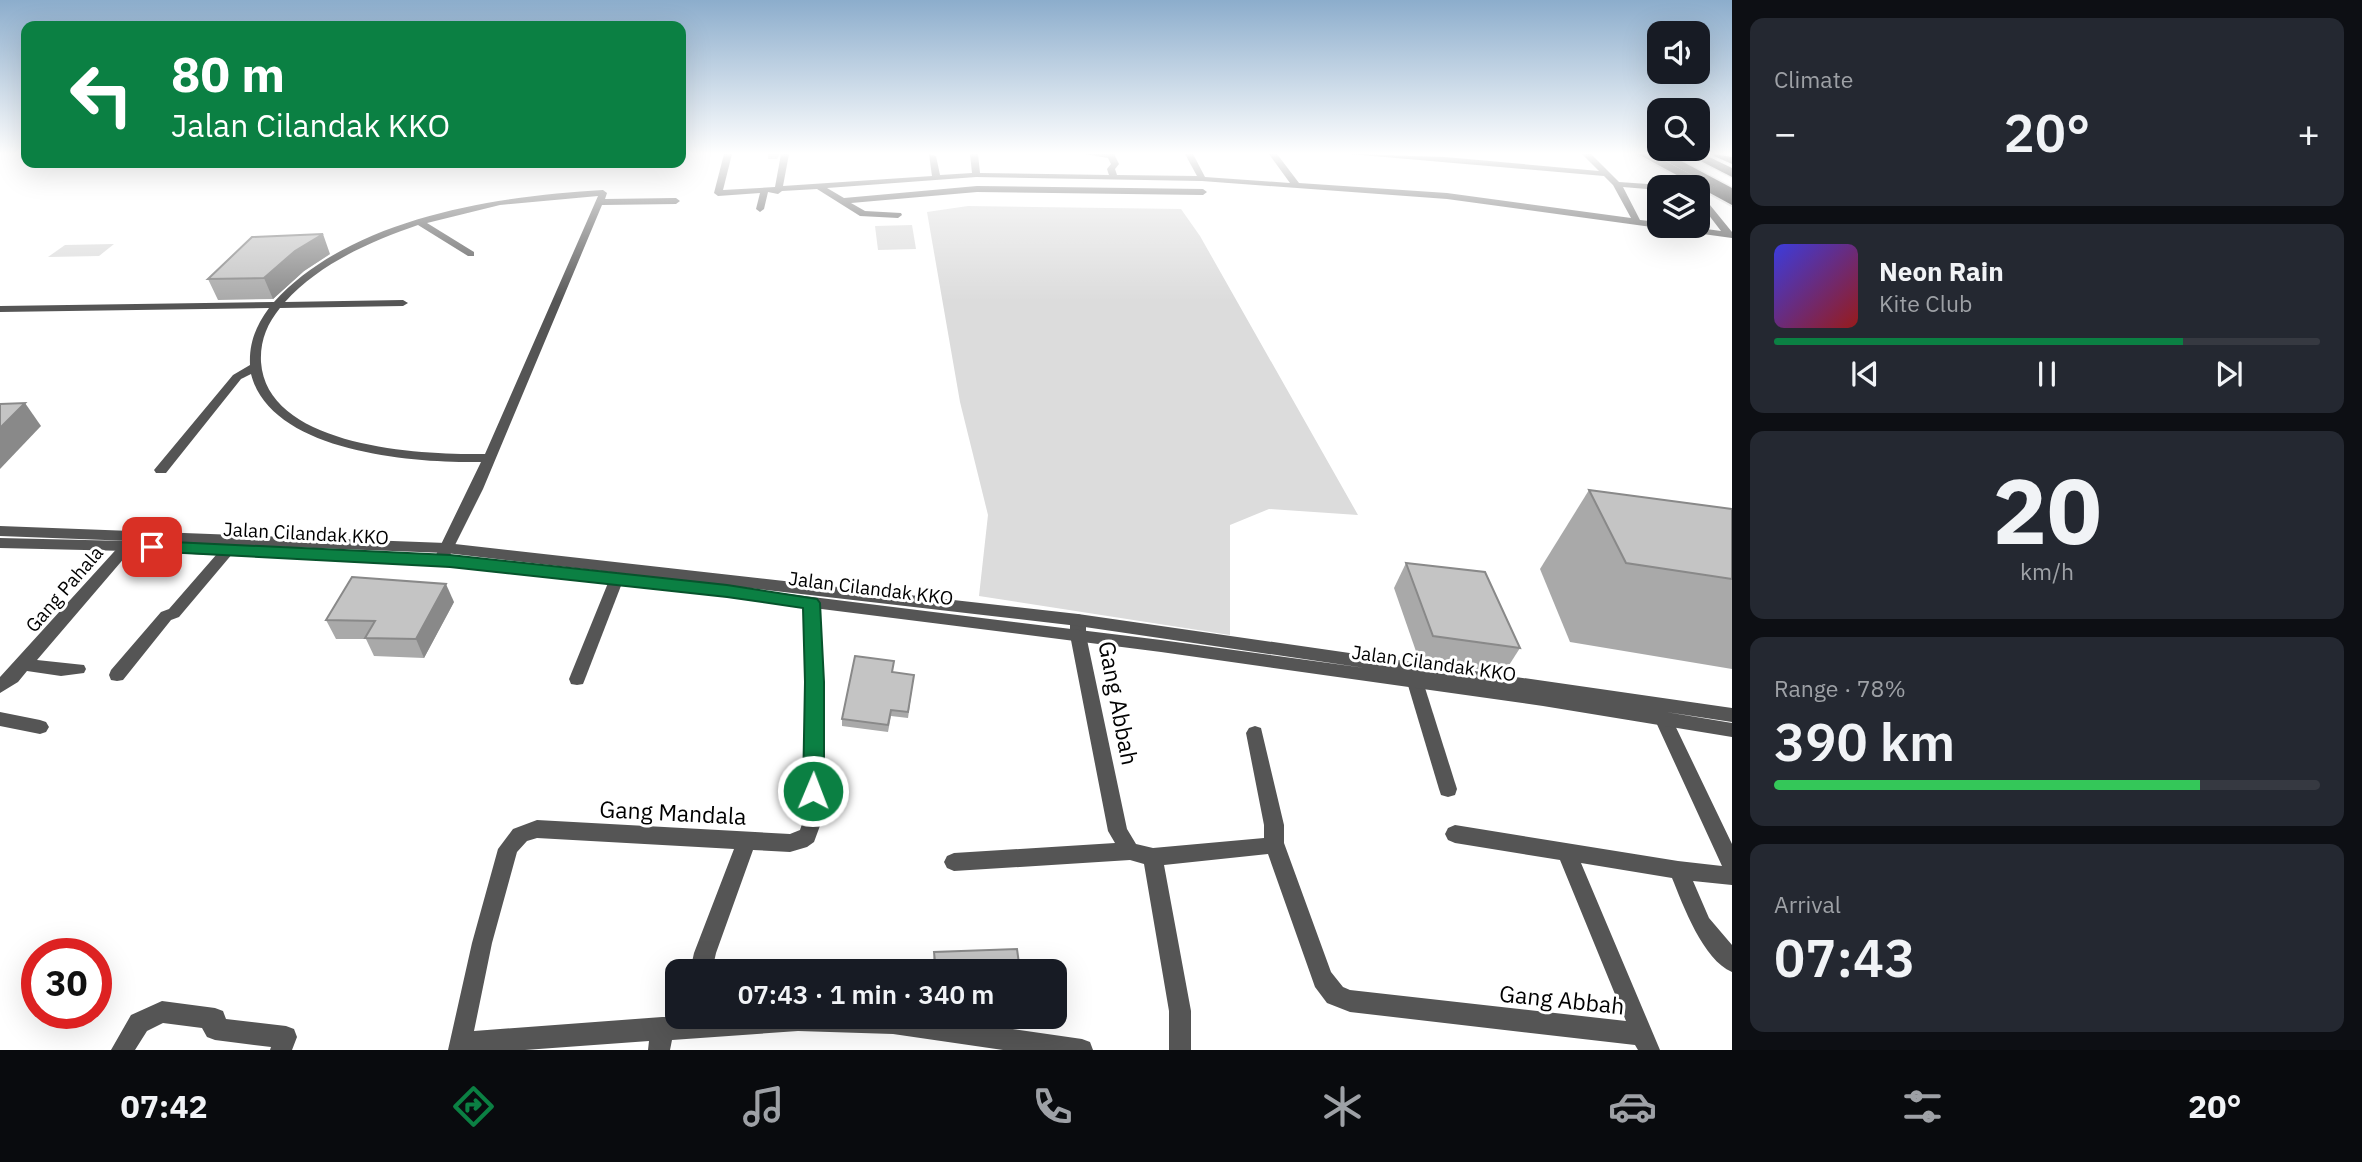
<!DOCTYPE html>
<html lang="en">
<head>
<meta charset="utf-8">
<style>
  body { margin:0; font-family:"IBM Plex Sans",sans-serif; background:#242831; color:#f1f3f6; height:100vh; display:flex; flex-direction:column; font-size:26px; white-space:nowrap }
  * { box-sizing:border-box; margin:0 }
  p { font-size:23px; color:#9ea1a6 }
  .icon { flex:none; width:38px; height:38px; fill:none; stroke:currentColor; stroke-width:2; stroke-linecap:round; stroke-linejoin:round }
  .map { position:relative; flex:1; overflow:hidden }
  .sheet { display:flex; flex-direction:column; gap:18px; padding:18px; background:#0d0f14; width:630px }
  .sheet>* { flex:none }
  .guide { position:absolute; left:21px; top:21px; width:665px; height:147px; border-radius:14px; box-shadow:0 7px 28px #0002; background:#0b8043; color:#fff; overflow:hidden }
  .controls { position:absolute; left:1647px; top:21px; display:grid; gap:14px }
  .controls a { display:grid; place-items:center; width:63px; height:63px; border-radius:14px; background:#171b24; box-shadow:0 7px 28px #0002; font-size:35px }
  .speed { position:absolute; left:21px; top:938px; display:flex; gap:14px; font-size:35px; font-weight:700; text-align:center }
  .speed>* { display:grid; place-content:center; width:91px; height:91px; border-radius:50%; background:#171b24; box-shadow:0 7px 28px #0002; line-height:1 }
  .speed .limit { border:10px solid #d22; background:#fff; color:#111 }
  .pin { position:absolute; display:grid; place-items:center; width:60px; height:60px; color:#fff; margin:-30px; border-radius:14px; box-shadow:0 4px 10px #0006 }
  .me { position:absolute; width:77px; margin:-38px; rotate:1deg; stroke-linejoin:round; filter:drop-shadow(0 0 5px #0008) }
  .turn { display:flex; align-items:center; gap:24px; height:147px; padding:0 35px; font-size:32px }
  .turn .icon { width:91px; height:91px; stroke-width:2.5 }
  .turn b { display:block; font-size:49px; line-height:60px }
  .big { font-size:52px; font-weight:600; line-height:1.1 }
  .sheet .card { flex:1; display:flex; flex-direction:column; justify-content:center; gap:10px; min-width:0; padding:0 24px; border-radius:14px; background:#242831 }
  .sheet .dial { align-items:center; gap:0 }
  .dial b { font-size:91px; line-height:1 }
  .song { display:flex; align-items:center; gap:21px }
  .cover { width:84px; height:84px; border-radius:10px; background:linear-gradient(135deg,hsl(240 70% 55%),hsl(0 70% 35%)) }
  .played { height:7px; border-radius:4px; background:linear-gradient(90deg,#0b8043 75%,#363941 75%) }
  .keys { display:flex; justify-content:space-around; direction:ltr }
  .heat { display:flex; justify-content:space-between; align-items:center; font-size:38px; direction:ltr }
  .charge { height:10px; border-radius:5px; background:linear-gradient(90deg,#34c759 78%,#363941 0) }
  .trip { position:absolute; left:665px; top:959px; width:402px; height:70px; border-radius:14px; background:#171b24; box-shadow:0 7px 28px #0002; font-weight:600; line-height:70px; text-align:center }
  .dock { display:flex; height:112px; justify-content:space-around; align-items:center; background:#090b0e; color:#9ea1a6 }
  .dock .icon { width:49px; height:49px }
  .dock .active { color:#0b8043 }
  .dock b { font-size:32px; color:#f1f3f6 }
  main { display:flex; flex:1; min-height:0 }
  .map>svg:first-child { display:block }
  .green { fill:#dcdcdc }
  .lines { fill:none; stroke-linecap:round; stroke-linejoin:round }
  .trunk-casing { stroke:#dbdbdb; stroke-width:4 }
  .motorway-casing { stroke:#dbdbdb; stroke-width:3 }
  .minor { fill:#555; fill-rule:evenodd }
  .tertiary { fill:#555; fill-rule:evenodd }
  .trunk { fill:#000; fill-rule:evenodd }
  .motorway { fill:#000; fill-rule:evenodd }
  .wall { fill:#a9a9a9 }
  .shaded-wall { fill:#898989 }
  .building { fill:#c4c4c4; stroke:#898989; stroke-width:2 }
  .route { fill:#0b8043; stroke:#07532c; stroke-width:2 }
  .labels { text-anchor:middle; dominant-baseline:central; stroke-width:6; stroke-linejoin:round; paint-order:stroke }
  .street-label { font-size:19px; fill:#000; stroke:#fff }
  .near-street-label { font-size:23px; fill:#000; stroke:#fff }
</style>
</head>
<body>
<main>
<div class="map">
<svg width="1732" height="1050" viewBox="0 0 1732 1050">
  <rect width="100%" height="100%" fill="#fff"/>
  <g class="green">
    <path d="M 968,206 L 1181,209 L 1200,236 L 1358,515 L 1269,509 L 1230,525 L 1230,635 L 979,596 L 988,515 L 960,402 L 927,212 Z"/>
    <path d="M 912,225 L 916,249 L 878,250 L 875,226 Z"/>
    <path d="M 114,244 L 99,256 L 48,257 L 65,245 Z"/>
  </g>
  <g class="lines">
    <defs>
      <g id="trunk">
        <path d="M 1638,154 L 1652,154 L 1732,196 L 1732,205 Z"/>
        <path d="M 1713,154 L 1732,157 L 1732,164 L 1714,156 Z"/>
      </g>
      <g id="motorway">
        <path d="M 1653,154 L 1668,154 L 1732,188 L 1732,197 Z"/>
        <path d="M 1687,154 L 1703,154 L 1732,168 L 1732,177 Z"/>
      </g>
    </defs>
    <use href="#trunk" class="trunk-casing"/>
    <use href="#motorway" class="motorway-casing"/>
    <g class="minor">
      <path d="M 724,154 L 732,154 L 723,190 L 775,187 L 781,154 L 789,154 L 783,186 L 932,176 L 929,154 L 936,156 L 940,175 L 972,173 L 970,154 L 978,154 L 980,173 L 1109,175 L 1107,169 L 1111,164 L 1108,158 L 1085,154 L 1114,154 L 1119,164 L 1115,169 L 1117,175 L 1197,176 L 1185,154 L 1193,154 L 1205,177 L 1290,183 L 1269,154 L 1277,154 L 1299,183 L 1447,193 L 1631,218 L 1613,185 L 1604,176 L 1350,154 L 1445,157 L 1599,171 L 1582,154 L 1591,154 L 1619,182 L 1662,185 L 1663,187 L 1659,187 L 1659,190 L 1623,187 L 1640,220 L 1659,222 L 1659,226 L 1684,226 L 1721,231 L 1698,201 L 1698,193 L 1701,194 L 1732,232 L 1732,238 L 1447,199 L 1202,181 L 976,177 L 827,188 L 844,198 L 977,186 L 1203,189 L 1207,192 L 1203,195 L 977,192 L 851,203 L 865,211 L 901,213 L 902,215 L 898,218 L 860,216 L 817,189 L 782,191 L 778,194 L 768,192 L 764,209 L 760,212 L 756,209 L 760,193 L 718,196 L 714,193 Z"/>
      <path d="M 603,190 L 607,193 L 605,199 L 676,198 L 680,201 L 676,204 L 602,205 L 483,489 L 447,561 L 440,566 L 433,561 L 481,462 C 415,463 271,453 251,374 L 241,379 L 166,473 L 156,473 L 154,470 L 233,375 L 250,365 C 249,342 256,326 269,308 L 0,312 L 0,306 L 274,302 C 350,218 496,196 603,190 ZM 598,196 L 485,454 C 422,455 267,448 261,362 C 260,341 267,324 280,308 L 403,306 L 408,303 L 403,300 L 285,302 C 319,264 371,241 418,225 L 468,256 L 474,256 L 474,252 L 427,223 L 500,205 Z"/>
      <path d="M 127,541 L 132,543 L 134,546 L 132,549 L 37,660 L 84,665 L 86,669 L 84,673 L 61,676 L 27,671 L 18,682 L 0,693 L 0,677 L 122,543 Z"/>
      <path d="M 228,545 L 233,547 L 235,550 L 233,553 L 179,617 L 171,620 L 123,680 L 117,681 L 111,680 L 109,675 L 111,670 L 161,612 L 169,609 L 223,547 Z"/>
      <path d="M 617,573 L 622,574 L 624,578 L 585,679 L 583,684 L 577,685 L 571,684 L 569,679 L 610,578 L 612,574 Z"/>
      <path d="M 811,598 L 816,599 L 819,603 L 823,682 L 821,823 L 814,842 L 807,847 L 790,852 L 753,850 L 716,953 L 712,971 L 690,971 L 694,953 L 734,849 L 537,838 L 527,841 L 517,852 L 492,943 L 474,1031 L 662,1017 L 928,1017 L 1082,1039 L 1090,1042 L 1093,1050 L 1003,1050 L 893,1034 L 798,1031 L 672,1040 L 670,1050 L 648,1050 L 649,1041 L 525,1050 L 448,1050 L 472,943 L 498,849 L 513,829 L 537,820 L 790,834 L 800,830 L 804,818 L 807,682 L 803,603 L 806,599 Z"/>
      <path d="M 1078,614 L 1084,616 L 1086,620 L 1086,635 L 1127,829 L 1136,844 L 1153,848 L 1264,838 L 1264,825 L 1246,733 L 1249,728 L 1255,726 L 1261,728 L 1284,825 L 1284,843 L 1331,972 L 1343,987 L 1350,990 L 1626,1021 L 1560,860 L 1455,843 L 1448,840 L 1445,834 L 1448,828 L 1455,825 L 1678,861 L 1722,866 L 1655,720 L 1658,715 L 1664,713 L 1670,715 L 1732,844 L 1732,885 L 1693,881 L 1709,918 L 1732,945 L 1732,972 C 1703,960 1683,905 1672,878 L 1581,863 L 1660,1050 L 1638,1050 L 1635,1045 L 1350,1012 L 1327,1003 L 1315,987 L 1268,854 L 1164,865 L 1191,1011 L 1191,1050 L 1169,1050 L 1169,1011 L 1144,864 L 1130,860 L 954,871 L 947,868 L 944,862 L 947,856 L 954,853 L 1115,843 L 1108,831 L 1070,635 L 1070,620 L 1072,616 Z"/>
      <path d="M 1412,666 L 1418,668 L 1420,672 L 1457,789 L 1455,795 L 1448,797 L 1441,795 L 1439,789 L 1404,672 L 1406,668 Z"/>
      <path d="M 0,712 L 40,720 L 46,722 L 49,727 L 46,732 L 40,734 L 0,726 Z"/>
      <path d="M 162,1001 L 215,1008 L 223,1011 L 226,1019 L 286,1026 L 294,1029 L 297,1037 L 292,1050 L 270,1050 L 271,1047 L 215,1040 L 207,1037 L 202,1028 L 163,1023 L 147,1031 L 135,1050 L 111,1050 L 131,1015 Z"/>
    </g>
    <path class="tertiary" d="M 0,526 L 446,543 L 1078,614 L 1732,708 L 1732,722 L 1666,712 L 1732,723 L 1732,737 L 1543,706 L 1161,652 L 617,583 L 450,566 L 127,551 L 0,548 L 0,538 L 127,541 L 450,556 L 617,573 L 1161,640 L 1365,668 L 1078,626 L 446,553 L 0,536 Z"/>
    <use href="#trunk" class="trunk"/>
    <use href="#motorway" class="motorway"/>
  </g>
  <g class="wall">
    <path d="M 768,154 L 780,154 L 777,159 L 768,159 Z"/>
    <path d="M 330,254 L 304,271 L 273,299 L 218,300 L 208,279 Z"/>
    <path d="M 1589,490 L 1732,509 L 1732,669 L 1570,642 L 1540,569 Z"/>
    <path d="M 1406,563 L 1520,648 L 1504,673 L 1419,660 L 1394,588 Z"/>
    <path d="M 454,602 L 424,658 L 374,656 L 366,639 L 336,639 L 326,620 Z"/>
    <path d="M 893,667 L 892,673 L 914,675 L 908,718 L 891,716 L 888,732 L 842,726 L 842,719 Z"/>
    <path d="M 934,952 L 1020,971 L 934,971 L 933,963 Z"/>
  </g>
  <g class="shaded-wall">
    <path d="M 323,234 L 330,254 L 304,271 L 273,299 L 264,278 L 295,251 Z"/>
    <path d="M 25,403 L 41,426 L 0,469 L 0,428 Z"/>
    <path d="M 446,584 L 454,602 L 424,658 L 416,639 Z"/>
  </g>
  <g class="building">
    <path d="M 323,234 L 295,251 L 264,278 L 208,279 L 252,237 Z"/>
    <path d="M 25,403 L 0,428 L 0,404 Z"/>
    <path d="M 1589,490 L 1732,509 L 1732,579 L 1626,563 Z"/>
    <path d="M 1406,563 L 1485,572 L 1520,648 L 1433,636 Z"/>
    <path d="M 352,577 L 446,584 L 416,639 L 365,638 L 375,621 L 326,620 Z"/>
    <path d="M 855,656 L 894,661 L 892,672 L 914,675 L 908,712 L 891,710 L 888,725 L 842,719 Z"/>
    <path d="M 1017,949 L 1020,971 L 936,971 L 934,952 Z"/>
  </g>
  <linearGradient id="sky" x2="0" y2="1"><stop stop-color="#8cadcc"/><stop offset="0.51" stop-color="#fff"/><stop offset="1" stop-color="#fff" stop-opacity="0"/></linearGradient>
  <rect width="1732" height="301" fill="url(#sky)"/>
  <path class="route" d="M 152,541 L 450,555 L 727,585 L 817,599 L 820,603 L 824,682 L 824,791 L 821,797 L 813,800 L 806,797 L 803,791 L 805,682 L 803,608 L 727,597 L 450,567 L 146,551 L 144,547 Z"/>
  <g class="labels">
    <g class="street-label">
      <text transform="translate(306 533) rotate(3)">Jalan Cilandak KKO</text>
      <text transform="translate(871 588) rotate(7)">Jalan Cilandak KKO</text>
      <text transform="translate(64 589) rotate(-49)">Gang Pahala</text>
      <text transform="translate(1434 663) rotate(8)">Jalan Cilandak KKO</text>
    </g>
    <g class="near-street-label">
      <text transform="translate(1119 703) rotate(79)">Gang Abbah</text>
      <text transform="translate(673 812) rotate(3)">Gang Mandala</text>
      <text transform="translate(1562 999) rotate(6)">Gang Abbah</text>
    </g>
  </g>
</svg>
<div class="controls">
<a><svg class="icon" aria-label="sound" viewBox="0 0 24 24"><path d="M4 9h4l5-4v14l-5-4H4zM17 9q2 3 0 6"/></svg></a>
<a><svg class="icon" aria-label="search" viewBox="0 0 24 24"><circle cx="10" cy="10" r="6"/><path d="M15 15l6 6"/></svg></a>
<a><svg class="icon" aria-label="layers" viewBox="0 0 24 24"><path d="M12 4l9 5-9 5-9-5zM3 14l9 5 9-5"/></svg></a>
</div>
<div class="speed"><div class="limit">30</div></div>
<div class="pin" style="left:152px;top:547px;background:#d93025"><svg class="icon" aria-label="arrive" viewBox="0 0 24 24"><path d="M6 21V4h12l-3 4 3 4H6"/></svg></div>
<svg class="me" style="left:813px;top:791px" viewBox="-20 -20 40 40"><circle r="17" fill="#0b8043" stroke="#fff" stroke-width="3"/><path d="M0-11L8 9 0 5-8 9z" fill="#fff"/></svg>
<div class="trip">07:43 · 1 min · 340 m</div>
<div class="guide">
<div class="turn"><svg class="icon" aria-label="left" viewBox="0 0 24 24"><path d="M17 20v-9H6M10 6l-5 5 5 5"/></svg><div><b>80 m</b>Jalan Cilandak KKO</div></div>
</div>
</div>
<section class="sheet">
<div class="card"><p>Climate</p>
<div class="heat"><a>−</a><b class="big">20°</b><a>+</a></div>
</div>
<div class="card">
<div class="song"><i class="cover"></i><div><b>Neon Rain</b><p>Kite Club</p></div></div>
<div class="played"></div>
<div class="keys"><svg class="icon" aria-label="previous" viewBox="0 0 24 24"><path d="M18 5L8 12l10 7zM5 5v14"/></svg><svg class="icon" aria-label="pause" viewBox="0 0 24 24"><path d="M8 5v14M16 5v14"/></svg><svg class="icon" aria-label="next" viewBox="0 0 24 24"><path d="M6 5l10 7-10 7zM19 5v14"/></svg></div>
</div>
<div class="card dial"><b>20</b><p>km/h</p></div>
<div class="card"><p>Range · 78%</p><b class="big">390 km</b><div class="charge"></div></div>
<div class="card"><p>Arrival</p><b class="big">07:43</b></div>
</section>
</main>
<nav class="dock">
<b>07:42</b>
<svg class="icon active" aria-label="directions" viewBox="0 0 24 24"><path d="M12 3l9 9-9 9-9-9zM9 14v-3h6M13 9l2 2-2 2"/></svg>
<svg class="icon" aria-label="music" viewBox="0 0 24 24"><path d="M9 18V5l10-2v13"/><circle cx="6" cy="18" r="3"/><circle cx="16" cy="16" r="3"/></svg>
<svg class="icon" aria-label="phone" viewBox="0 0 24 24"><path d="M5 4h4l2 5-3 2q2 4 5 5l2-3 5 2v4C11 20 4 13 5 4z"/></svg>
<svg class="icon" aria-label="climate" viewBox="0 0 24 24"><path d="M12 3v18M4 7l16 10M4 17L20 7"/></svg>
<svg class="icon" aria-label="car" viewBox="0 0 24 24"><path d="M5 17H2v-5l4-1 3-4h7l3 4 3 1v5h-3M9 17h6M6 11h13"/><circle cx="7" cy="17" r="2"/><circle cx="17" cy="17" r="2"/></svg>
<svg class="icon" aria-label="filters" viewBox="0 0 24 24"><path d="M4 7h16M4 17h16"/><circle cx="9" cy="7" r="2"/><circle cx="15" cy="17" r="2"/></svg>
<b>20°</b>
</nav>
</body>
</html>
